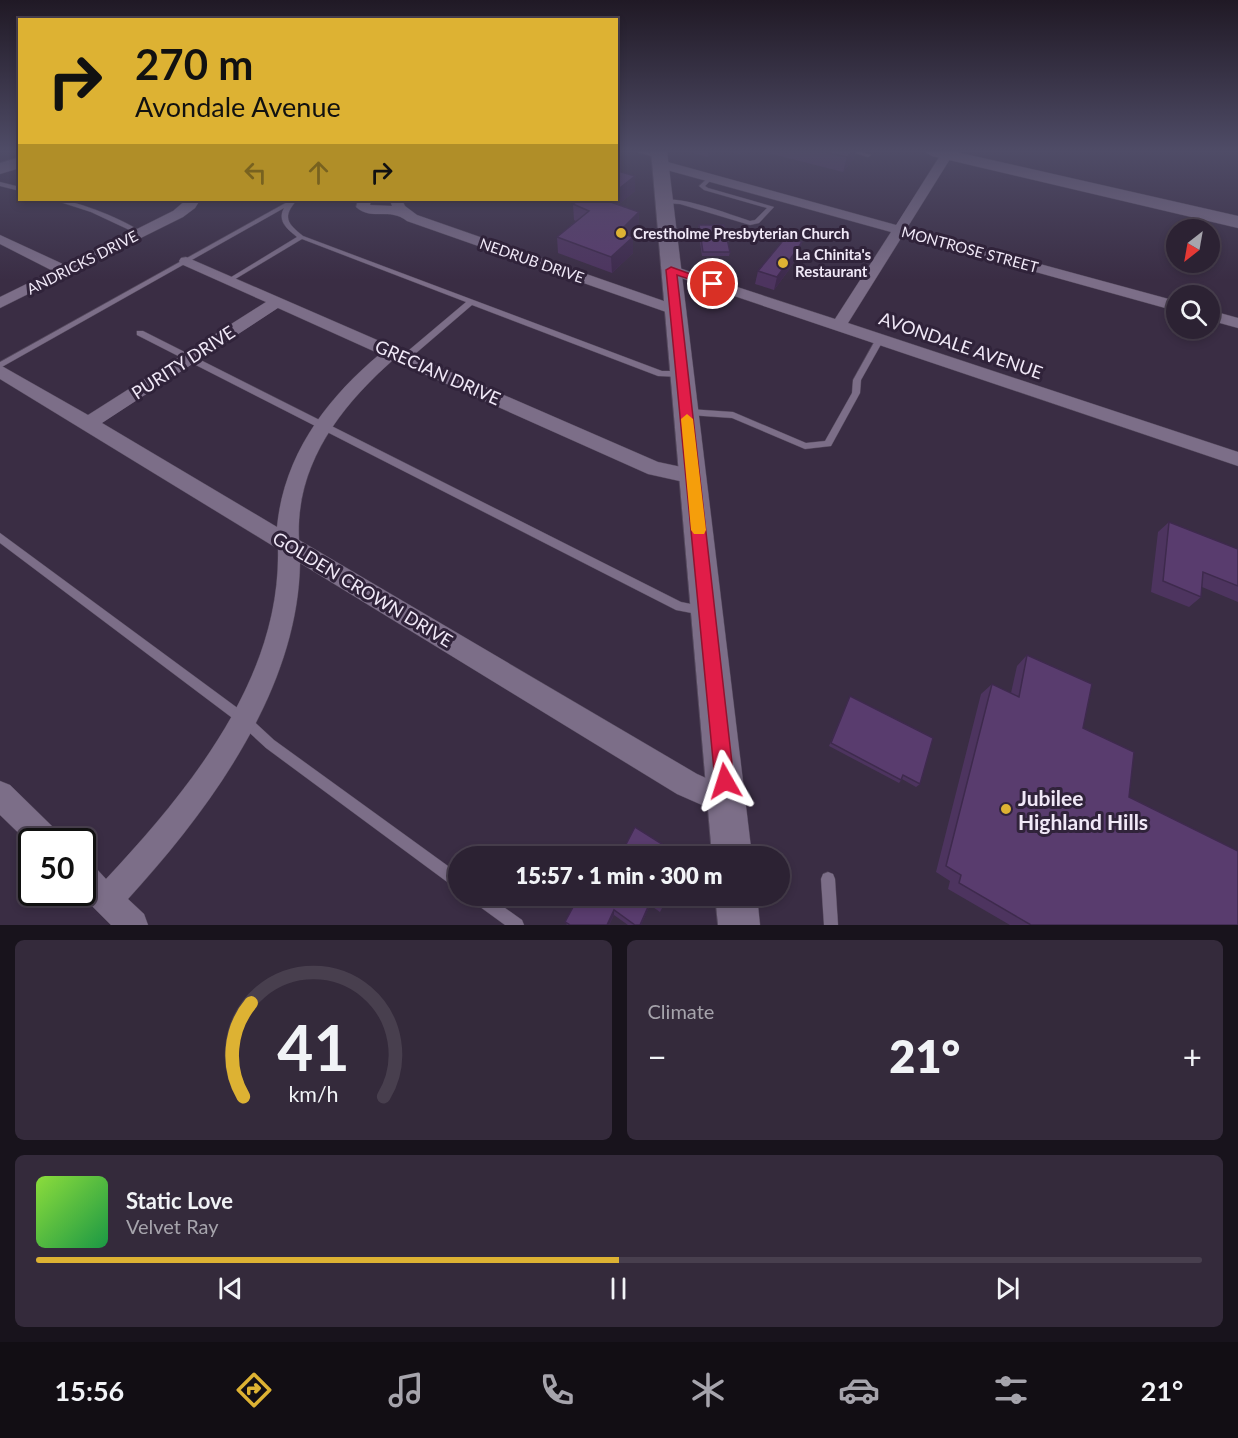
<!DOCTYPE html>
<html lang="en">
<head>
<meta charset="utf-8">
<style>
  body { margin:0; font-family:Lato,sans-serif; background:#342a3b; color:#f1f3f6; height:100vh; display:flex; flex-direction:column; font-size:22px; white-space:nowrap }
  * { box-sizing:border-box; margin:0 }
  p { font-size:20px; color:#a6a4ac }
  .icon { flex:none; width:33px; height:33px; fill:none; stroke:currentColor; stroke-width:2; stroke-linecap:round; stroke-linejoin:round }
  .map { position:relative; height:925px; overflow:hidden }
  .side { display:flex; flex-direction:column; gap:15px; padding:15px; background:#18131c; flex:1 }
  .side>* { flex:none }
  .banner { position:absolute; left:18px; top:18px; width:600px; height:183px; border-radius:0px; box-shadow:0 3px 9px #0003,0 0 0 2px #483f4e; background:#ddb233; color:#111; overflow:hidden }
  .needle { width:39px; rotate:211deg }
  .controls { position:absolute; left:1166px; top:219px; display:grid; gap:12px }
  .controls a { display:grid; place-items:center; width:54px; height:54px; border-radius:50%; background:#2c2233; box-shadow:0 3px 9px #0003,0 0 0 2px #483f4e; font-size:30px }
  .speed { position:absolute; left:18px; top:828px; display:flex; gap:12px; font-size:30px; font-weight:700; text-align:center }
  .speed>* { display:grid; place-content:center; width:78px; height:78px; border-radius:50%; background:#2c2233; box-shadow:0 3px 9px #0003,0 0 0 2px #483f4e; line-height:1 }
  .speed .limit { border:3px solid #111; border-radius:9px; background:#fff; color:#111 }
  .pin { position:absolute; display:grid; place-items:center; width:51px; height:51px; color:#fff; margin:-26px; border:3px solid #fff; border-radius:50%; box-shadow:0 2px 6px #0007 }
  .me { position:absolute; width:66px; margin:-33px; rotate:354deg; stroke-linejoin:round; filter:drop-shadow(0 0 4px #0008) }
  .turn { display:flex; align-items:center; gap:21px; height:126px; padding:0 18px; font-size:27px }
  .turn .icon { width:78px; height:78px; stroke-width:2.5 }
  .turn b { display:block; font-size:42px; line-height:51px }
  .lanes { display:flex; align-items:center; height:57px; padding:0 18px; background:#0003; justify-content:center; gap:30px; direction:ltr }
  .lanes .off { opacity:.35 }
  .big { font-size:45px; font-weight:800; line-height:1.1 }
  .side .card { flex:1; display:flex; flex-direction:column; justify-content:center; gap:9px; min-width:0; padding:0 21px; border-radius:9px; background:#342a3b }
  .side .dial { align-items:center; gap:0 }
  .dial svg { height:156px; overflow:visible; fill:none; stroke:#483f4e; stroke-width:7; stroke-linecap:round; text-anchor:middle }
  .dial text { fill:#f1f3f6; stroke:none }
  .song { display:flex; align-items:center; gap:18px }
  .cover { width:72px; height:72px; border-radius:9px; background:linear-gradient(135deg,hsl(90 70% 55%),hsl(140 70% 35%)) }
  .played { height:6px; border-radius:3px; background:linear-gradient(90deg,#ddb233 50%,#483f4e 50%) }
  .keys { display:flex; justify-content:space-around; direction:ltr }
  .heat { display:flex; justify-content:space-between; align-items:center; font-size:33px; direction:ltr }
  .side .tiles { flex:1; display:grid; gap:15px; grid-template-columns:1fr 1fr }
  .card:last-child { grid-column:span 2 }
  .trip { position:absolute; left:448px; top:846px; width:342px; height:60px; border-radius:30px; background:#2c2233; box-shadow:0 3px 9px #0003,0 0 0 2px #483f4e; font-weight:800; line-height:60px; text-align:center }
  .menu { display:flex; height:96px; justify-content:space-around; align-items:center; background:#120e14; color:#a6a4ac }
  .menu .icon { width:42px; height:42px }
  .menu .active { color:#ddb233 }
  .menu b { font-size:27px; color:#f1f3f6 }
  .map>svg:first-child { display:block }
  .lines { fill:none; stroke-linecap:round; stroke-linejoin:round }
  .lane-casing { stroke:#53485b; stroke-width:1 }
  .street-casing { stroke:#53485b; stroke-width:1 }
  .secondary-casing { stroke:#53485b; stroke-width:1 }
  .lane { fill:#7c6e88; fill-rule:evenodd }
  .street { fill:#7c6e88; fill-rule:evenodd }
  .secondary { fill:#7c6e88; fill-rule:evenodd }
  .wall { fill:#4d345f }
  .shaded-wall { fill:#3e2a4d }
  .building { fill:#593c6e; stroke:#3e2a4d; stroke-width:1.5 }
  .route { fill:#e11d48; stroke:#92132f; stroke-width:1.5 }
  .slow { fill:#f59e0b }
  .poi-dot { fill:#ddb233; stroke:#30233a; stroke-width:2 }
  .labels { text-anchor:middle; dominant-baseline:central; stroke-width:6; stroke-linejoin:round; paint-order:stroke }
  .far-poi-label { font-size:15px; font-weight:bold; fill:#f0e8f7; stroke:#30233a; text-anchor:start }
  .far-street-label { font-size:15px; fill:#f0e8f7; stroke:#30233a }
  .street-label { font-size:18px; fill:#f0e8f7; stroke:#30233a }
  .near-poi-label { font-size:21px; font-weight:bold; fill:#f0e8f7; stroke:#30233a; text-anchor:start }
</style>
</head>
<body>
<div class="map">
<svg width="1238" height="925" viewBox="0 0 1238 925">
  <rect width="100%" height="100%" fill="#3a2d44"/>
  <g class="lines">
    <defs>
      <g id="lane">
        <path d="M 633,151 L 642,151 L 662,156 L 659,158 Z"/>
        <path d="M 849,151 L 858,151 L 871,155 L 868,157 Z"/>
        <path d="M 710,176 L 713,178 L 705,186 L 708,188 L 774,207 L 759,223 L 750,225 L 680,204 L 664,203 L 661,201 C 677,194 731,215 750,221 L 755,220 L 767,208 L 704,190 L 699,186 Z"/>
        <path d="M 0,182 L 20,187 L 20,191 L 0,186 Z"/>
        <path d="M 54,200 C 73,198 127,221 143,233 L 138,234 L 91,212 Z"/>
        <path d="M 291,200 L 297,200 C 282,217 287,223 303,236 L 662,371 L 682,371 L 686,374 L 682,377 L 658,376 L 472,305 L 408,360 L 402,360 L 401,358 L 402,356 L 466,302 L 302,239 L 232,281 L 228,281 L 228,279 L 297,237 C 287,229 277,221 284,208 L 0,368 L 0,362 Z"/>
        <path d="M 309,200 L 367,200 L 364,202 L 312,202 Z"/>
        <path d="M 137,331 L 143,331 L 681,602 L 706,607 L 707,610 L 706,613 L 702,615 L 676,610 L 137,335 Z"/>
        <path d="M 877,337 L 880,337 L 884,339 L 861,380 L 860,393 L 831,446 L 805,449 L 732,418 L 689,415 L 685,412 L 689,409 L 733,412 L 806,443 L 825,441 L 852,393 L 853,380 Z"/>
        <path d="M 0,533 L 247,715 L 274,740 L 459,874 L 459,889 L 454,887 L 266,748 L 239,723 L 0,543 Z"/>
        <path d="M 828,872 L 833,874 L 835,879 L 838,925 L 824,925 L 821,879 L 823,874 Z"/>
        <path d="M 470,896 L 488,896 L 522,920 L 524,925 L 505,925 L 472,901 Z"/>
      </g>
      <g id="street">
        <path d="M 943,151 L 955,151 L 907,228 L 1176,301 L 1176,311 L 903,235 L 848,323 L 1238,452 L 1238,466 L 666,273 L 664,270 L 671,266 L 676,267 L 835,319 L 891,232 L 656,167 L 654,164 L 660,160 L 664,161 L 896,225 Z"/>
        <path d="M 186,200 L 200,200 L 195,208 L 183,217 L 0,308 L 0,297 L 53,271 L 0,244 L 0,235 L 65,265 L 173,211 Z"/>
        <path d="M 358,200 L 371,200 L 370,205 L 392,206 L 390,200 L 402,200 L 405,206 L 417,215 L 681,307 L 683,310 L 681,313 L 669,313 L 407,221 C 390,207 371,221 356,207 Z"/>
        <path d="M 186,257 L 658,462 L 700,471 L 703,476 L 700,481 L 693,484 L 648,474 L 393,360 C 340,407 295,465 299,540 L 697,774 L 737,792 L 741,802 L 737,812 L 727,816 L 677,794 L 300,563 C 298,690 210,809 128,899 L 144,914 L 148,925 L 111,925 L 78,892 L 82,892 L 82,861 L 93,865 L 106,879 C 190,789 281,678 278,549 L 0,379 L 0,365 L 88,415 L 266,302 L 181,264 L 179,261 L 181,258 ZM 278,308 L 380,354 C 326,399 284,455 277,527 L 102,423 Z"/>
        <path d="M 1209,310 L 1238,318 L 1238,328 L 1209,320 Z"/>
        <path d="M 0,781 L 10,785 L 58,832 L 62,842 L 32,842 L 32,846 L 0,815 Z"/>
      </g>
      <g id="secondary">
        <path d="M 651,151 L 667,151 L 752,856 L 712,856 Z"/>
        <path d="M 924,151 L 952,151 L 1238,216 L 1238,228 L 932,156 Z"/>
        <path d="M 20,157 L 20,168 L 0,174 L 0,163 Z"/>
        <path d="M 715,896 L 757,896 L 760,925 L 718,925 Z"/>
      </g>
    </defs>
    <use href="#lane" class="lane-casing"/>
    <use href="#street" class="street-casing"/>
    <use href="#secondary" class="secondary-casing"/>
    <use href="#lane" class="lane"/>
    <use href="#street" class="street"/>
    <use href="#secondary" class="secondary"/>
  </g>
  <g class="wall">
    <path d="M 686,151 L 715,151 L 708,157 Z"/>
    <path d="M 728,151 L 743,151 L 740,154 Z"/>
    <path d="M 760,151 L 856,151 L 853,160 L 843,172 Z"/>
    <path d="M 621,172 L 635,176 L 635,191 L 618,205 L 639,212 L 638,228 L 631,236 L 633,253 L 612,273 L 558,253 L 557,237 L 576,221 L 574,220 L 573,204 L 575,203 L 575,200 L 616,200 Z"/>
    <path d="M 699,225 L 730,252 L 729,256 L 702,256 L 698,229 Z"/>
    <path d="M 802,242 L 799,254 L 788,271 L 774,290 L 755,284 L 758,271 Z"/>
    <path d="M 1169,522 L 1238,549 L 1238,602 L 1202,587 L 1201,597 L 1189,607 L 1151,592 L 1158,532 Z"/>
    <path d="M 1027,655 L 1083,728 L 1129,797 L 1238,925 L 1010,925 L 948,889 L 950,881 L 936,872 L 981,694 L 992,684 L 1011,693 L 1017,666 Z"/>
    <path d="M 850,696 L 920,784 L 916,787 L 902,779 L 899,783 L 829,746 Z"/>
    <path d="M 579,896 L 668,896 L 660,912 L 650,905 L 641,925 L 628,925 L 614,915 L 609,925 L 567,925 L 565,922 Z"/>
  </g>
  <g class="shaded-wall">
    <path d="M 709,151 L 715,151 L 708,157 Z"/>
    <path d="M 853,151 L 856,151 L 853,160 L 843,172 L 847,157 Z"/>
    <path d="M 635,176 L 635,191 L 605,216 L 605,200 L 616,200 L 616,191 Z"/>
    <path d="M 639,212 L 638,228 L 619,249 L 619,232 Z"/>
    <path d="M 633,237 L 633,253 L 612,273 L 611,257 Z"/>
    <path d="M 802,242 L 799,254 L 788,271 L 774,290 L 777,277 Z"/>
    <path d="M 651,900 L 650,905 L 641,925 L 640,925 Z"/>
    <path d="M 614,910 L 614,915 L 609,925 L 607,925 Z"/>
  </g>
  <g class="building">
    <path d="M 616,151 L 620,151 L 621,172 L 635,176 L 616,191 Z"/>
    <path d="M 820,151 L 853,151 L 847,157 Z"/>
    <path d="M 579,200 L 606,200 L 605,200 L 639,212 L 619,232 L 633,237 L 611,257 L 557,237 L 589,211 L 573,204 Z"/>
    <path d="M 699,225 L 724,225 L 730,252 L 703,252 Z"/>
    <path d="M 786,237 L 802,242 L 791,258 L 777,277 L 758,271 Z"/>
    <path d="M 1169,522 L 1238,549 L 1238,586 L 1203,572 L 1201,597 L 1163,581 Z"/>
    <path d="M 1027,655 L 1092,684 L 1083,728 L 1134,752 L 1129,797 L 1238,851 L 1238,925 L 1031,925 L 959,883 L 961,875 L 946,866 L 992,684 L 1019,697 Z"/>
    <path d="M 850,696 L 933,738 L 920,784 L 903,775 L 901,780 L 831,743 Z"/>
    <path d="M 635,827 L 681,856 L 620,856 Z"/>
    <path d="M 579,896 L 667,896 L 662,907 L 651,900 L 640,925 L 635,925 L 614,910 L 607,925 L 570,925 L 565,922 Z"/>
  </g>
  <linearGradient id="sky" x2="0" y2="1"><stop stop-color="#201925"/><stop offset="0.54" stop-color="#4f4c67"/><stop offset="1" stop-color="#4f4c67" stop-opacity="0"/></linearGradient>
  <rect width="1238" height="280" fill="url(#sky)"/>
  <path class="route" d="M 671,267 L 718,284 L 713,287 L 677,275 L 734,781 L 731,788 L 725,791 L 718,788 L 715,781 L 666,270 Z"/>
  <path class="slow" d="M 687,414 L 693,419 L 706,530 L 704,534 L 694,534 L 691,530 L 681,419 Z"/>
  <g class="poi-dot">
    <circle cx="621" cy="233" r="6"/>
    <circle cx="783" cy="263" r="6"/>
    <circle cx="1006" cy="809" r="6"/>
  </g>
  <g class="labels">
    <g class="far-poi-label">
      <text x="633" y="233">Crestholme Presbyterian Church</text>
      <text x="795" y="254">La Chinita's<tspan x="795" dy="17">Restaurant</tspan></text>
    </g>
    <g class="far-street-label">
      <text transform="translate(970 249) rotate(15)">MONTROSE STREET</text>
      <text transform="translate(532 260) rotate(19)">NEDRUB DRIVE</text>
      <text transform="translate(82 262) rotate(-27)">ANDRICKS DRIVE</text>
    </g>
    <g class="street-label">
      <text transform="translate(961 345) rotate(19)">AVONDALE AVENUE</text>
      <text transform="translate(183 362) rotate(-33)">PURITY DRIVE</text>
      <text transform="translate(438 372) rotate(24)">GRECIAN DRIVE</text>
      <text transform="translate(363 589) rotate(31)">GOLDEN CROWN DRIVE</text>
    </g>
    <g class="near-poi-label">
      <text x="1018" y="797">Jubilee<tspan x="1018" dy="24">Highland Hills</tspan></text>
    </g>
  </g>
</svg>
<div class="controls">
<a><svg class="needle" viewBox="-14 -14 28 28"><path d="M0-13l5 13h-10z" fill="#e53935"/><path d="M0 13l5-13h-10z" fill="#a6a4ac"/></svg></a>
<a><svg class="icon" aria-label="search" viewBox="0 0 24 24"><circle cx="10" cy="10" r="6"/><path d="M15 15l6 6"/></svg></a>
</div>
<div class="speed"><div class="limit">50</div></div>
<div class="pin" style="left:713px;top:284px;background:#d93025"><svg class="icon" aria-label="arrive" viewBox="0 0 24 24"><path d="M6 21V4h12l-3 4 3 4H6"/></svg></div>
<svg class="me" style="left:725px;top:781px" viewBox="-20 -20 40 40"><path d="M0-17L14 15 0 8-14 15z" fill="#e11d48" stroke="#fff" stroke-width="4"/></svg>
<div class="trip">15:57 · 1 min · 300 m</div>
<div class="banner">
<div class="turn"><svg class="icon" aria-label="right" viewBox="0 0 24 24"><path d="M7 20v-9h11M14 6l5 5-5 5"/></svg><div><b>270 m</b>Avondale Avenue</div></div>
<div class="lanes"><svg class="icon off" aria-label="left" viewBox="0 0 24 24"><path d="M17 20v-9H6M10 6l-5 5 5 5"/></svg><svg class="icon off" aria-label="ahead" viewBox="0 0 24 24"><path d="M12 20V5M6 11l6-6 6 6"/></svg><svg class="icon" aria-label="right" viewBox="0 0 24 24"><path d="M7 20v-9h11M14 6l5 5-5 5"/></svg></div>
</div>
</div>
<section class="side">
<div class="tiles">
<div class="card dial"><svg viewBox="0 0 100 80">
<path d="M14 69A42 42 0 1 1 86 69"/>
<path d="M14 69A42 42 0 0 1 18 21" stroke="#ddb233"/>
<text x="50" y="56" font-size="32" font-weight="700">41</text>
<text x="50" y="72" font-size="11">km/h</text>
</svg></div>
<div class="card"><p>Climate</p>
<div class="heat"><a>−</a><b class="big">21°</b><a>+</a></div>
</div>
<div class="card">
<div class="song"><i class="cover"></i><div><b>Static Love</b><p>Velvet Ray</p></div></div>
<div class="played"></div>
<div class="keys"><svg class="icon" aria-label="previous" viewBox="0 0 24 24"><path d="M18 5L8 12l10 7zM5 5v14"/></svg><svg class="icon" aria-label="pause" viewBox="0 0 24 24"><path d="M8 5v14M16 5v14"/></svg><svg class="icon" aria-label="next" viewBox="0 0 24 24"><path d="M6 5l10 7-10 7zM19 5v14"/></svg></div>
</div>
</div>
</section>
<nav class="menu">
<b>15:56</b>
<svg class="icon active" aria-label="directions" viewBox="0 0 24 24"><path d="M12 3l9 9-9 9-9-9zM9 14v-3h6M13 9l2 2-2 2"/></svg>
<svg class="icon" aria-label="music" viewBox="0 0 24 24"><path d="M9 18V5l10-2v13"/><circle cx="6" cy="18" r="3"/><circle cx="16" cy="16" r="3"/></svg>
<svg class="icon" aria-label="phone" viewBox="0 0 24 24"><path d="M5 4h4l2 5-3 2q2 4 5 5l2-3 5 2v4C11 20 4 13 5 4z"/></svg>
<svg class="icon" aria-label="climate" viewBox="0 0 24 24"><path d="M12 3v18M4 7l16 10M4 17L20 7"/></svg>
<svg class="icon" aria-label="car" viewBox="0 0 24 24"><path d="M5 17H2v-5l4-1 3-4h7l3 4 3 1v5h-3M9 17h6M6 11h13"/><circle cx="7" cy="17" r="2"/><circle cx="17" cy="17" r="2"/></svg>
<svg class="icon" aria-label="filters" viewBox="0 0 24 24"><path d="M4 7h16M4 17h16"/><circle cx="9" cy="7" r="2"/><circle cx="15" cy="17" r="2"/></svg>
<b>21°</b>
</nav>
</body>
</html>
